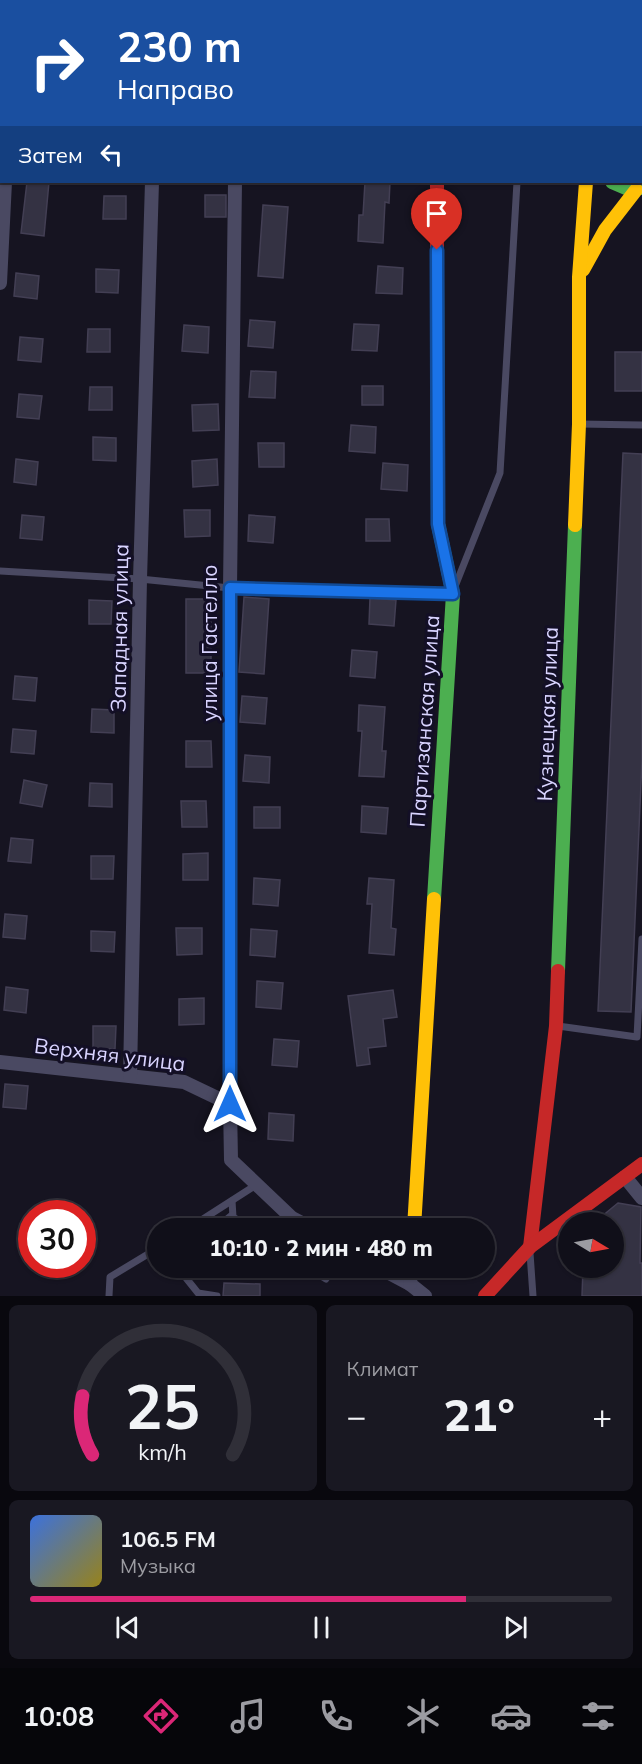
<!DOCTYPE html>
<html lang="ru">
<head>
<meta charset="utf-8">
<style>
  body { margin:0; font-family:Mulish,sans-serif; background:#191822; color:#f1f3f6; height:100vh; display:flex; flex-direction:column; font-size:22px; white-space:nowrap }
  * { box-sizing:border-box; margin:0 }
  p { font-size:20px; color:#9c9ca2 }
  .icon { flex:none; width:33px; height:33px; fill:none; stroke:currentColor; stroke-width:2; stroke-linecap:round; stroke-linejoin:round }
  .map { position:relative; height:1296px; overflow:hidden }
  .sheet { display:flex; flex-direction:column; gap:9px; padding:9px; background:#09080e; flex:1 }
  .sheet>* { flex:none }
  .top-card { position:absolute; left:0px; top:0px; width:642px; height:183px; box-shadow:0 2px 4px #0004,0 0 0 2px #302f38; background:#1a4fa0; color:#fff; overflow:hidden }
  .needle { width:39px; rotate:100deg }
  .buttons { position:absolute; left:558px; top:1212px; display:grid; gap:12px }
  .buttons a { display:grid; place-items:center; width:66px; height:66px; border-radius:50%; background:#100f19; box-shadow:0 2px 4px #0004,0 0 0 2px #302f38; font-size:30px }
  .speed { position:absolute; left:18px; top:1200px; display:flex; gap:12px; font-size:30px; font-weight:700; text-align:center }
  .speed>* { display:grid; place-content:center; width:78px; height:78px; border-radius:50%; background:#100f19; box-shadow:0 2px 4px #0004,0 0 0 2px #302f38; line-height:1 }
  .speed .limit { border:9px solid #d22; background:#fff; color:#111 }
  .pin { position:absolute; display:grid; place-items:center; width:51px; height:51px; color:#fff; margin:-62px -26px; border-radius:50% 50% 50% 0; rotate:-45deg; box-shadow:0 0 6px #0007 }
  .pin .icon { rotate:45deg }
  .me { position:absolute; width:66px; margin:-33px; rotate:0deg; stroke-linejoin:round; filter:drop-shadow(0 0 4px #0008) }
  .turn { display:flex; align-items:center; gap:21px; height:126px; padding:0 18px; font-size:27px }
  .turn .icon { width:78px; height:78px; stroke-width:2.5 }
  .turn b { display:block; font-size:42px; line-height:51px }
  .then { display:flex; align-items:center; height:57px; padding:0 18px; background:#0003; gap:12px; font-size:22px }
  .big { font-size:45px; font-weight:800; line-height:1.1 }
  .sheet .card { flex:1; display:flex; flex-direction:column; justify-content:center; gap:9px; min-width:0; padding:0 21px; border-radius:9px; background:#191822 }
  .sheet .dial { align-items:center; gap:0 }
  .dial svg { height:156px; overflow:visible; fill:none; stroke:#302f38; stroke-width:7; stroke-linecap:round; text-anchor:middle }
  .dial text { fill:#f1f3f6; stroke:none }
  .song { display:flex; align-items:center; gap:18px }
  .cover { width:72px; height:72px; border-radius:9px; background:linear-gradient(135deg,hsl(220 70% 55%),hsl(50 70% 35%)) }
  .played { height:6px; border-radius:3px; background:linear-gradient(90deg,#db2777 75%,#302f38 75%) }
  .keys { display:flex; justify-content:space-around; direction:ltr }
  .heat { display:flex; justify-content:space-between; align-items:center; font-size:33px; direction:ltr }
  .sheet .tiles { flex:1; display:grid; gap:9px; grid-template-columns:1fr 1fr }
  .card:last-child { grid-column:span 2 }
  .trip { position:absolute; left:147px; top:1218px; width:348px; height:60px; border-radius:30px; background:#100f19; box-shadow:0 2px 4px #0004,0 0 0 2px #302f38; font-weight:800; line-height:60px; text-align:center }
  .tabs { display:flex; height:96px; justify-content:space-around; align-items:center; background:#06060a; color:#9c9ca2 }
  .tabs .icon { width:42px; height:42px }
  .tabs .current { color:#db2777 }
  .tabs b { font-size:27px; color:#f1f3f6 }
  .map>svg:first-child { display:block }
  .building { fill:#343243; stroke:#433f54; stroke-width:1.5 }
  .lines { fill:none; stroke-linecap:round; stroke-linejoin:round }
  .lane { stroke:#4a4962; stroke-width:7 }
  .street { stroke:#4a4962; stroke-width:14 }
  .fast { stroke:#4caf50; stroke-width:14 }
  .slow { stroke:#ffc107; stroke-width:14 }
  .jam { stroke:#c62828; stroke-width:14 }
  .route-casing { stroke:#114b97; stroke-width:15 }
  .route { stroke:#1a73e8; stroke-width:10 }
  .labels { text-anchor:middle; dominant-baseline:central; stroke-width:6; stroke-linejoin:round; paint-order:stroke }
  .street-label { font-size:21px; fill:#d9d4ff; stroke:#130f26 }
</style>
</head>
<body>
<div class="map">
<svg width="642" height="1296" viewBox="0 0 642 1296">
  <rect width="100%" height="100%" fill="#161421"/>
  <g class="building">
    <path d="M 27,182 L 49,182 L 44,236 L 21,233 Z"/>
    <path d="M 365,182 L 390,182 L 389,203 L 385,202 L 383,243 L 358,241 L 359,215 L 363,215 Z"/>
    <rect x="205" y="195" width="21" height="22"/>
    <path d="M 104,196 L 126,196 L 126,219 L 103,219 Z"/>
    <path d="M 263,205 L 288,207 L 283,278 L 258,276 Z"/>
    <path d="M 378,266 L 403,268 L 402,294 L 376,293 Z"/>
    <path d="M 96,269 L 119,270 L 118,293 L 96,292 Z"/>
    <path d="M 16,273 L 39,276 L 37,299 L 14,296 Z"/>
    <path d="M 250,320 L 275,322 L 273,348 L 248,346 Z"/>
    <path d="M 354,324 L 379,325 L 377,351 L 352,350 Z"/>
    <path d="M 184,325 L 209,327 L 208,353 L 182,351 Z"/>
    <path d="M 88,329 L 110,329 L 110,352 L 87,352 Z"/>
    <path d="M 20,337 L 43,339 L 41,362 L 18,360 Z"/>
    <rect x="615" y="352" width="27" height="39"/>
    <path d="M 251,371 L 276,372 L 275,398 L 249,397 Z"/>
    <rect x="362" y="386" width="21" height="19"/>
    <path d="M 90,387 L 112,387 L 112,410 L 89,410 Z"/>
    <path d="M 19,394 L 42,396 L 39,419 L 17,417 Z"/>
    <path d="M 218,404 L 219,430 L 193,431 L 192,405 Z"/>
    <path d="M 351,425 L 376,427 L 375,453 L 349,451 Z"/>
    <path d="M 93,437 L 116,438 L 116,461 L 93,460 Z"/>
    <path d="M 258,443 L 284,443 L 284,467 L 259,467 Z"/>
    <path d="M 623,453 L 642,454 L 642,760 L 631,1012 L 598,1011 Z"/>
    <path d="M 16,459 L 38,462 L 36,485 L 14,482 Z"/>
    <path d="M 217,459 L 218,485 L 193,487 L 192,461 Z"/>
    <path d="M 383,463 L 408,465 L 407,491 L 381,489 Z"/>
    <path d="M 184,510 L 210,510 L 210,536 L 185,537 Z"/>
    <path d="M 22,515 L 44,517 L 42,540 L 20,538 Z"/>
    <path d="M 249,515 L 275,517 L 273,543 L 248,541 Z"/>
    <path d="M 366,519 L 389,519 L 390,541 L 366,541 Z"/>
    <path d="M 244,597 L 269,599 L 264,674 L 239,672 Z"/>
    <path d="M 370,598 L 396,600 L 394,626 L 369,624 Z"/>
    <rect x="186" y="599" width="25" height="74"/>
    <path d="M 89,600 L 112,601 L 111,624 L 89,624 Z"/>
    <path d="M 352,650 L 377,652 L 375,678 L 350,676 Z"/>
    <path d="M 15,676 L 37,678 L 35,701 L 13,699 Z"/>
    <path d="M 242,696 L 267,698 L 265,724 L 240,722 Z"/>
    <path d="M 359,705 L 385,707 L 382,751 L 386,751 L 384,777 L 359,776 L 362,731 L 358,731 Z"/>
    <path d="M 92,709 L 114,710 L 114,733 L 91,732 Z"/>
    <path d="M 13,729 L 36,731 L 34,754 L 11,752 Z"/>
    <path d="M 186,741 L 211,741 L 212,767 L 186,767 Z"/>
    <path d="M 245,755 L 270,757 L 269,783 L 243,781 Z"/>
    <path d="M 24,780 L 47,785 L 42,807 L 20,803 Z"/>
    <path d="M 90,783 L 112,784 L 112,807 L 89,806 Z"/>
    <path d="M 181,801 L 206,801 L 207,827 L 182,827 Z"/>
    <path d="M 362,806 L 388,808 L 386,834 L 361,832 Z"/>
    <rect x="254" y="807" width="26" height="21"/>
    <path d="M 11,838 L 33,840 L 31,863 L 8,861 Z"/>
    <path d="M 208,853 L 208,880 L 183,880 L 183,854 Z"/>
    <path d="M 91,856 L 114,856 L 113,879 L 91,879 Z"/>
    <path d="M 254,878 L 280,880 L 278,906 L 253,904 Z"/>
    <path d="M 369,878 L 394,880 L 391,928 L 396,929 L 394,955 L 369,953 L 372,904 L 367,904 Z"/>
    <path d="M 5,914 L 27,916 L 25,939 L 3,937 Z"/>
    <path d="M 176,928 L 202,928 L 202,954 L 177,955 Z"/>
    <path d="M 251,929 L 277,931 L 275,957 L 250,955 Z"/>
    <path d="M 91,931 L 115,932 L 114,952 L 91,951 Z"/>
    <path d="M 257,981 L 283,983 L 281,1009 L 256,1007 Z"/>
    <path d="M 6,987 L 28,990 L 26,1013 L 4,1010 Z"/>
    <path d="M 393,990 L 397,1017 L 383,1019 L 386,1046 L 368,1048 L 370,1064 L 357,1066 L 348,996 Z"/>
    <path d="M 204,998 L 204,1024 L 179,1025 L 179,999 Z"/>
    <path d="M 93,1026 L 116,1026 L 115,1049 L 93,1049 Z"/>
    <path d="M 274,1039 L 299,1041 L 297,1067 L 272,1065 Z"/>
    <path d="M 5,1084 L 28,1086 L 26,1109 L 3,1107 Z"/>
    <path d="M 269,1113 L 294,1115 L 293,1141 L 268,1139 Z"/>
    <path d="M 618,1203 L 641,1207 L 640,1263 L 642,1263 L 642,1296 L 582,1296 L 583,1268 L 614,1268 L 614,1222 L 595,1222 Z"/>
    <path d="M 224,1283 L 260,1284 L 260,1296 L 223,1296 Z"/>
  </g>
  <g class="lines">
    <g class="lane">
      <path d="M 579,424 L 642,425"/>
      <path d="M 0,571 L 140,579 L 230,588 L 452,594"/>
      <path d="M 456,584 L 500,473 L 517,182"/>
      <path d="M 558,1026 L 637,1037 L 642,939"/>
      <path d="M 232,1201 L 233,1217 L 250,1228"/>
      <path d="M 189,1228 L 256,1185"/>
      <path d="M 216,1228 L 232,1215"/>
      <path d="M 530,1253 L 533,1296"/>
      <path d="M 187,1268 L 186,1278 L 198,1293 L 217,1296"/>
      <path d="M 308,1268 L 326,1279"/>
      <path d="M 109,1296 L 110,1277 L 158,1248"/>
    </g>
    <g class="street">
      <path d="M 236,0 L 236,2"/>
      <path d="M 441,2 L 441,0"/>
      <path d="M 0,283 L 5,182"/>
      <path d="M 0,1062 L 184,1082 L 230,1104 L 231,1160 L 292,1218 L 311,1228"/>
      <path d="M 130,1076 L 140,579 L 152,182"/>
      <path d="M 230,1104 L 230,588 L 235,182"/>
      <path d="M 625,1177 L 642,1198"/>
      <path d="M 380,1268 L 410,1284 L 425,1296"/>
      <path d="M 410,1284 L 411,1268"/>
    </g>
    <g class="fast">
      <path d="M 640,49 L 642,51"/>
      <path d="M 0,59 L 2,59"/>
      <path d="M 612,182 L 626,188 L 642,188"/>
      <path d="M 434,899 L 453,594 L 438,524 L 437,275"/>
      <path d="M 558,971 L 575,525"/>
    </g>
    <g class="slow">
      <path d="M 583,270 L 605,230 L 636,190"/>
      <path d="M 575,525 L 579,424 L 579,277 L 586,182"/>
      <path d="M 414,1228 L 434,899"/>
    </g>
    <g class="jam">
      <path d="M 602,0 L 603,2"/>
      <path d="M 437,182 L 437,275"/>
      <path d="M 530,1247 L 556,1026 L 558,971"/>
      <path d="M 485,1296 L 530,1247 L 642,1164"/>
    </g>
  </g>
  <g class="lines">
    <defs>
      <path id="route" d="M 230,1104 L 230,588 L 453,594 L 438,524 L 437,250"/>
    </defs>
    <use href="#route" class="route-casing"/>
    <use href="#route" class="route"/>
  </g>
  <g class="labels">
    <g class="street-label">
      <text transform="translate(119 628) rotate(-89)">Западная улица</text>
      <text transform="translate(209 643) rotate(-90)">улица Гастелло</text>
      <text transform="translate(547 714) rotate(-88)">Кузнецкая улица</text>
      <text transform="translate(424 721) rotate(-86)">Партизанская улица</text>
      <text transform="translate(110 1054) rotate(7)">Верхняя улица</text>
    </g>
  </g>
</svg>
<div class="buttons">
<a><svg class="needle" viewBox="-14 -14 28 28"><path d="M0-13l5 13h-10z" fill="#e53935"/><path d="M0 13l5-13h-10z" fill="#9c9ca2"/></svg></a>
</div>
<div class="speed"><div class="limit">30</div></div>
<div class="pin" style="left:437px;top:250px;background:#d93025"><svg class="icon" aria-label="arrive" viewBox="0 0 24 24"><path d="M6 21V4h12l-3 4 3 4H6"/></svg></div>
<svg class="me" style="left:230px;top:1104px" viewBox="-20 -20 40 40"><path d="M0-17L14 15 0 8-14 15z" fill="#1a73e8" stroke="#fff" stroke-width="4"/></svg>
<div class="trip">10:10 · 2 мин · 480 m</div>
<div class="top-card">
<div class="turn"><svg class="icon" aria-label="right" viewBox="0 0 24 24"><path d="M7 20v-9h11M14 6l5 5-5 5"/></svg><div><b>230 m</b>Направо</div></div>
<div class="then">Затем<svg class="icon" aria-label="left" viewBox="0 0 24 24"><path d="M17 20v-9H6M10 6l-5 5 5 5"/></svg></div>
</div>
</div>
<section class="sheet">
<div class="tiles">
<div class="card dial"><svg viewBox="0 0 100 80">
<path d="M14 69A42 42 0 1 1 86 69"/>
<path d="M14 69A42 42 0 0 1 9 39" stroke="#db2777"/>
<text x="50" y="56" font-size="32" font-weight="700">25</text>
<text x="50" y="72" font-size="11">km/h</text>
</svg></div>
<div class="card"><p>Климат</p>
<div class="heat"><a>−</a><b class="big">21°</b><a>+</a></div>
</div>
<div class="card">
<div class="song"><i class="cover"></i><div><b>106.5 FM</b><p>Музыка</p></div></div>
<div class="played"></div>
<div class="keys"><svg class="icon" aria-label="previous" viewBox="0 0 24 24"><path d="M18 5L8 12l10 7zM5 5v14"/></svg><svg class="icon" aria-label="pause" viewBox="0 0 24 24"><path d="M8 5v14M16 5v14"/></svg><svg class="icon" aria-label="next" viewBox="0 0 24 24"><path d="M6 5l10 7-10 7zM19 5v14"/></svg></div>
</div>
</div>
</section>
<nav class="tabs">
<b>10:08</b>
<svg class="icon current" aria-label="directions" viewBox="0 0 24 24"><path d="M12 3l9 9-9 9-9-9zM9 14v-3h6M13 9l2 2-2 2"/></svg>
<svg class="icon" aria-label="music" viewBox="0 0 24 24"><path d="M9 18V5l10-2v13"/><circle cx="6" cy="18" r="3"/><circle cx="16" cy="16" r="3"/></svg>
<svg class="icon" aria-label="phone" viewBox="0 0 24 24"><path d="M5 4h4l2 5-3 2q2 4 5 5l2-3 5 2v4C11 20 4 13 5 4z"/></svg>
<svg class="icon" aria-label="climate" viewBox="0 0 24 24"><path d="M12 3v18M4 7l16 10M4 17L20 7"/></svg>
<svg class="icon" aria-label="car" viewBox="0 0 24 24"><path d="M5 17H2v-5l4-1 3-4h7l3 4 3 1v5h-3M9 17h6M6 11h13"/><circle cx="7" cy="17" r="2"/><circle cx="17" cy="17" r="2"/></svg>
<svg class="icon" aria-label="filters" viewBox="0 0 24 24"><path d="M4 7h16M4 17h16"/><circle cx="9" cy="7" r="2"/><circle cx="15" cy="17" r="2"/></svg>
</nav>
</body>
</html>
